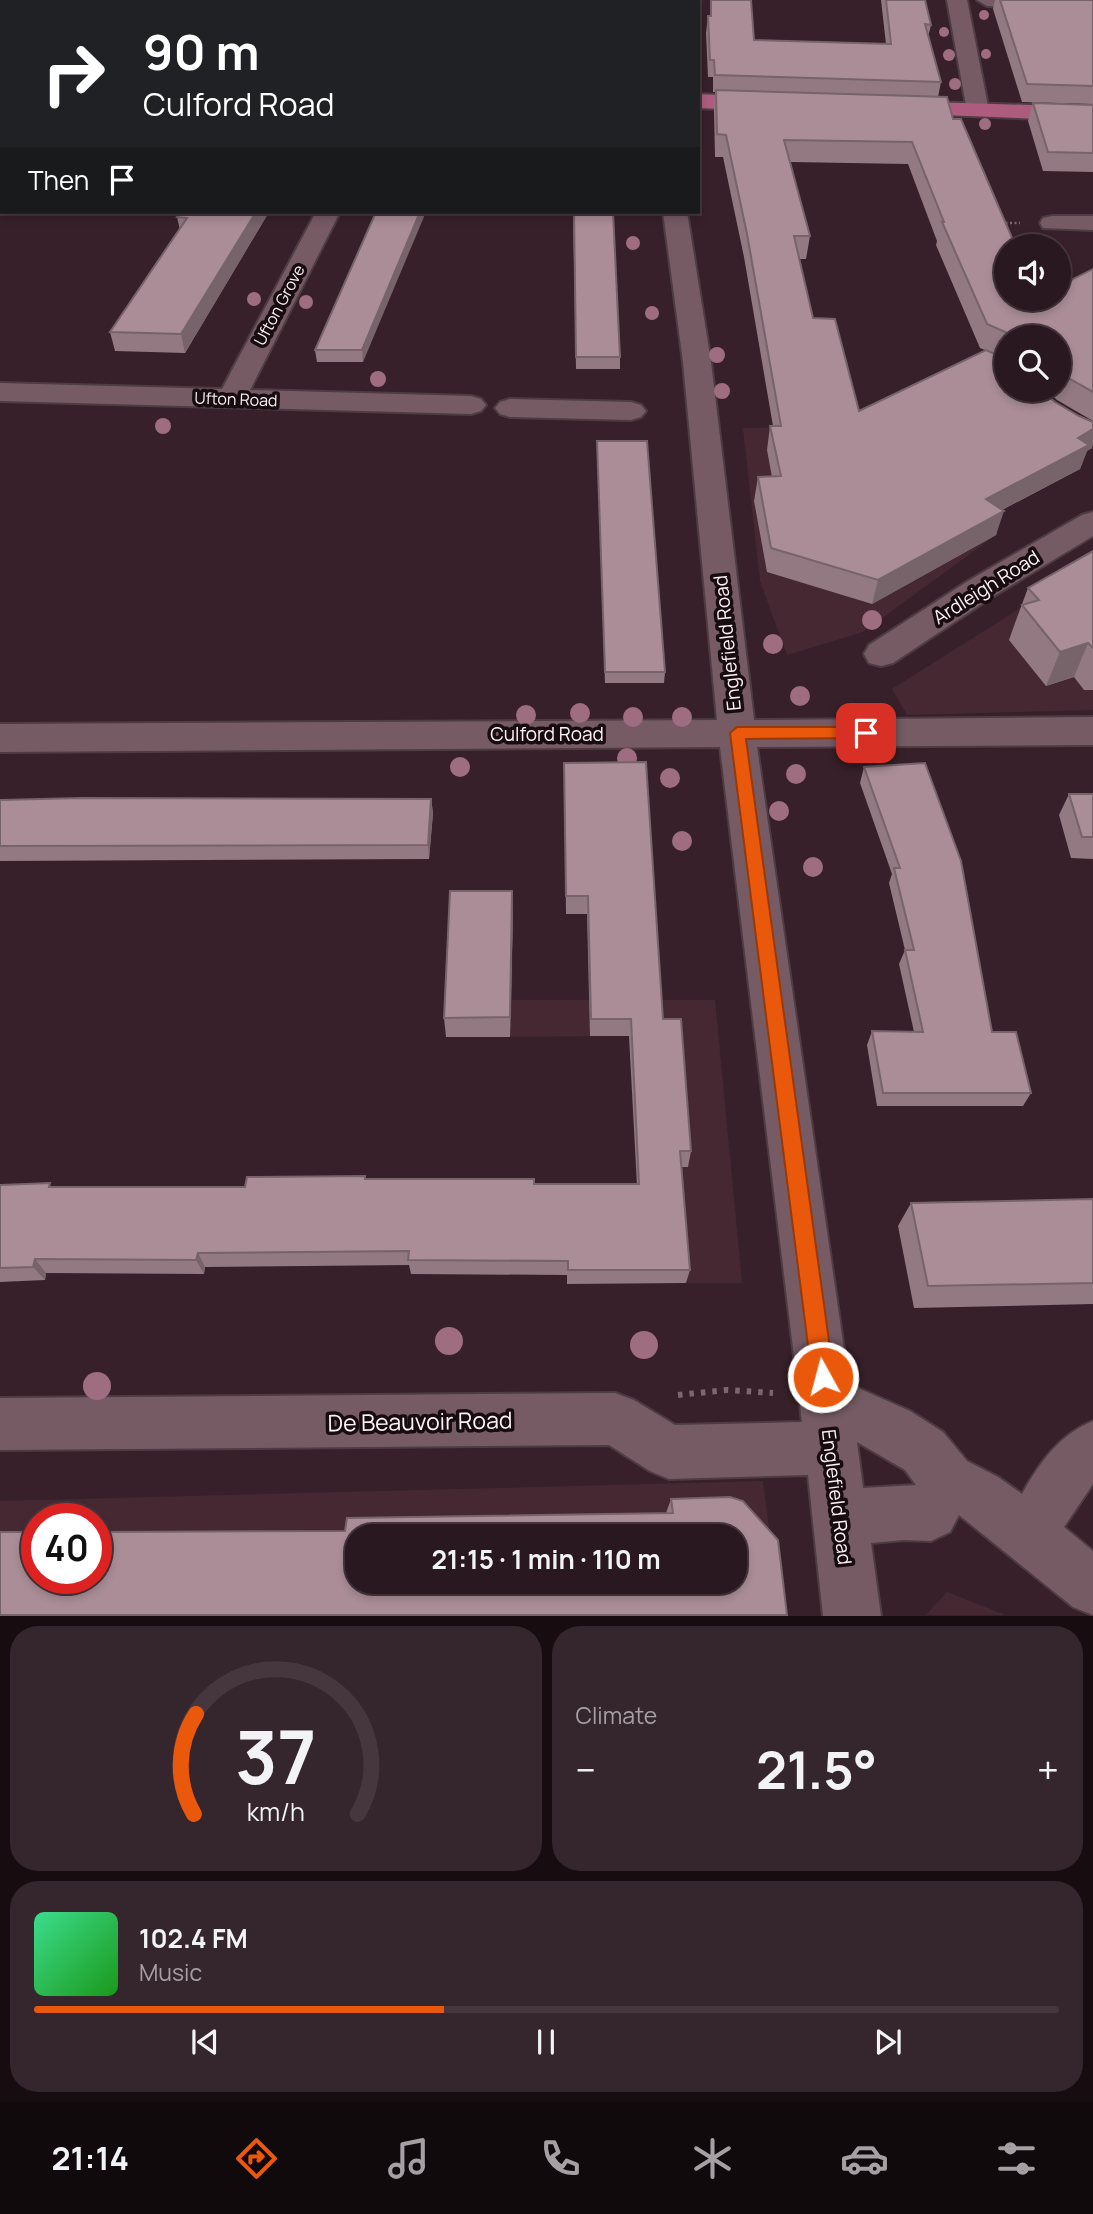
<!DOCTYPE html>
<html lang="en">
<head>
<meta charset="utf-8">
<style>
  body { margin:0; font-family:Manrope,sans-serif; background:#35252c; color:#f1f3f6; height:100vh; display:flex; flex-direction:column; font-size:26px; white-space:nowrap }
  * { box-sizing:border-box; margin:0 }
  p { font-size:23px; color:#a5a0a4 }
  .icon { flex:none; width:38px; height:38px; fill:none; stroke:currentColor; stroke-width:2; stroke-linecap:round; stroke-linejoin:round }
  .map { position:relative; height:1616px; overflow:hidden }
  .panel { display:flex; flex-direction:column; gap:10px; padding:10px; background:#170d11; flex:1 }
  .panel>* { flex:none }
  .top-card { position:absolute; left:0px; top:0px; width:700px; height:214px; box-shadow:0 4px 10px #0003,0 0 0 2px #45373d; background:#202124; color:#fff; overflow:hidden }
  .buttons { position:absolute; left:994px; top:234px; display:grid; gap:14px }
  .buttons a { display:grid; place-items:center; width:77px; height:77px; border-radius:50%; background:#29181f; box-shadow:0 4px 10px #0003,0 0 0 2px #45373d; font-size:35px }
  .speed { position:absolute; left:21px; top:1503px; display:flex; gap:14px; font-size:35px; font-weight:700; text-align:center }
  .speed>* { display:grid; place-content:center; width:91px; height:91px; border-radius:50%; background:#29181f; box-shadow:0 4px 10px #0003,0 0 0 2px #45373d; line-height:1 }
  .speed .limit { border:10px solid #d22; background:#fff; color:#111 }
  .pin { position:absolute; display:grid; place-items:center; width:60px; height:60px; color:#fff; margin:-30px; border-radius:14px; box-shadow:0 4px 10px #0006 }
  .me { position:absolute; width:77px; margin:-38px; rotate:353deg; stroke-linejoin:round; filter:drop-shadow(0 0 5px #0008) }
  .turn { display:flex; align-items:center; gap:24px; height:147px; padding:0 28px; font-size:32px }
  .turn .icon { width:91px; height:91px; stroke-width:2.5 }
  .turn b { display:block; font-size:49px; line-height:60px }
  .then { display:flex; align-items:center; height:66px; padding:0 28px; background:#0003; gap:14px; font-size:26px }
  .big { font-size:52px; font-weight:700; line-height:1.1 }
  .panel .widget { flex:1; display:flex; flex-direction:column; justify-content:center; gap:10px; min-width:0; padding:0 24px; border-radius:28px; background:#35252c }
  .panel .dial { align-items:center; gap:0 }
  .dial svg { height:182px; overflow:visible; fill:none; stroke:#45373d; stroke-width:7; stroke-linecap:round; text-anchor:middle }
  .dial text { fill:#f1f3f6; stroke:none }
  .song { display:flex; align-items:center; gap:21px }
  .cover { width:84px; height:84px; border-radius:10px; background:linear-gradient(135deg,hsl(150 70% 55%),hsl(120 70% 35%)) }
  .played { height:7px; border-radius:4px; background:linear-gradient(90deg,#ea580c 40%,#45373d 40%) }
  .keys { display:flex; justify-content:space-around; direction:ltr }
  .heat { display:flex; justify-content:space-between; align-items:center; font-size:38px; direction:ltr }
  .panel .tiles { flex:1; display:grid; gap:10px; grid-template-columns:1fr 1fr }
  .widget:last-child { grid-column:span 2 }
  .trip { position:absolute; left:345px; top:1524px; width:402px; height:70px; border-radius:28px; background:#29181f; box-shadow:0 4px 10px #0003,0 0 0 2px #45373d; font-weight:700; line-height:70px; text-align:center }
  .menu { display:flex; height:112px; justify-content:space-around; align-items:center; background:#100a0c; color:#a5a0a4 }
  .menu .icon { width:49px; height:49px }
  .menu .active { color:#ea580c }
  .menu b { font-size:32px; color:#f1f3f6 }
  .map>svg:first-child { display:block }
  .built { fill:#462833; fill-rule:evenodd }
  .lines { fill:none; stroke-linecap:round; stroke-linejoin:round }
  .minor-casing { stroke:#4e3c43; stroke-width:4 }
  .major-casing { stroke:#4e3c43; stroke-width:4 }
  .path-far1 { stroke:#7b676f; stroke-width:2.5; stroke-dasharray:2 2.5; stroke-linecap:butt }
  .path { stroke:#7b676f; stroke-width:6; stroke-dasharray:4.5 7; stroke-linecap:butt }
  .minor { fill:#765b65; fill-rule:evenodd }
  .major { fill:#ad5c7e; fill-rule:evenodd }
  .tree { fill:#9e6d7f }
  .wall { fill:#927982; fill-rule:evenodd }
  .shaded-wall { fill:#77636a }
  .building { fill:#aa8d97; stroke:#77636a; stroke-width:2; fill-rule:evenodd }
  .route { fill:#ea580c; stroke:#983908; stroke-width:2 }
  .labels { text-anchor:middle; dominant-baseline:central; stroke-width:7; stroke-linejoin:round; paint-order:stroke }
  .far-street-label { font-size:16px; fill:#fef1f5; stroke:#170d11 }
  .street-label { font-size:19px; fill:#fef1f5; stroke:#170d11 }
  .near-street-label { font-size:23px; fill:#fef1f5; stroke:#170d11 }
</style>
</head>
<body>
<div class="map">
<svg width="1093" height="1616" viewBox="0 0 1093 1616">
  <rect width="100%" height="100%" fill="#372029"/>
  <g class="built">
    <path d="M 919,426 L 943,498 L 996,535 L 863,632 L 787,655 L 760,581 L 743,428 Z"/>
    <path d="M 1093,562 L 1093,710 L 907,715 L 892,689 Z"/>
    <path d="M 452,912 L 513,912 L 512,1000 L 715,1000 L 742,1283 L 686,1283 L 680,1199 L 637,1199 L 629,1036 L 446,1037 Z"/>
    <path d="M 763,1481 L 780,1615 L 0,1615 L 0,1501 ZM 37,1519 L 96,1519 L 96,1578 L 37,1578 ZM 357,1536 L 735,1536 L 735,1582 L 357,1582 Z"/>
    <path d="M 947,1592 L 1005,1615 L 926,1615 Z"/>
  </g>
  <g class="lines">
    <defs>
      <g id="minor">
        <rect x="657" y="0" width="20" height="2"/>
        <path d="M 947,0 L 967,0 L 989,111 L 986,116 L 970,116 L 967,111 Z"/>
        <path d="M 977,0 L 1093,0 L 1093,11 L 987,6 Z"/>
        <path d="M 316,212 L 340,212 L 250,390 L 471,396 L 481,399 L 486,405 L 481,411 L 471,414 L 0,401 L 0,383 L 222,389 Z"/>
        <path d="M 663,212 L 687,212 L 711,362 L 754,720 L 1093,717 L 1093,745 L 757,747 L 849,1384 L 910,1411 L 943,1432 L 967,1461 L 998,1477 L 1022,1494 C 1040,1462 1059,1435 1093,1421 L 1093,1484 L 1064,1527 L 1093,1551 L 1093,1615 L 1073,1607 L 959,1515 L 950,1532 L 931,1541 L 904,1540 L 871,1543 L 881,1616 L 823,1616 L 808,1475 L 669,1479 L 650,1471 L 609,1445 L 0,1450 L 0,1398 L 615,1393 L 634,1400 L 675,1425 L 802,1422 L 720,747 L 0,752 L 0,724 L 717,720 L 683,362 ZM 857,1442 L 905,1470 L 916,1485 L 863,1488 Z"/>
        <path d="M 1052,216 L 1093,216 L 1093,230 L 1043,228 L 1040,223 L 1043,218 Z"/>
        <path d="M 510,399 L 631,402 L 641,405 L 646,411 L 641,417 L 631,420 L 510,417 L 500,414 L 495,408 L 500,402 Z"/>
        <path d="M 1093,512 L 1093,536 L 992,597 L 893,663 L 881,666 L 869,663 L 864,654 L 869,645 L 968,581 L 1082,515 Z"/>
      </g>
      <g id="major">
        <rect x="0" y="70" width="2" height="12"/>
        <path d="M 698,94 L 766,97 L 774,99 L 777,104 L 774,109 L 766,111 L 698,108 Z"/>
        <path d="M 899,101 L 1093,107 L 1093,121 L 891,113 L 888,108 L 891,103 Z"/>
      </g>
    </defs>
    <use href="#minor" class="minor-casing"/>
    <use href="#major" class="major-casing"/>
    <path class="path-far1" d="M 1001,223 L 1020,223"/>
    <path class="path" d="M 678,1395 L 727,1390 L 773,1393"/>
    <use href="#minor" class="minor"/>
    <use href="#major" class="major"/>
  </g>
  <g class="tree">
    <circle cx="984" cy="15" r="5"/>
    <circle cx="944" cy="32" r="5"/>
    <circle cx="986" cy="54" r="5"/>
    <circle cx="949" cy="55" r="6"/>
    <circle cx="955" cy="84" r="6"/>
    <circle cx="985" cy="124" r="6"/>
    <circle cx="633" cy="243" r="7"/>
    <circle cx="254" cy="299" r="7"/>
    <circle cx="306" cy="302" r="7"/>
    <circle cx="652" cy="313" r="7"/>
    <circle cx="717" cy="355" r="8"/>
    <circle cx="378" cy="379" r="8"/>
    <circle cx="722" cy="391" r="8"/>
    <circle cx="163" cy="426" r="8"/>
    <circle cx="872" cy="620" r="10"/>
    <circle cx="773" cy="644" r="10"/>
    <circle cx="800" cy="696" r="10"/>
    <circle cx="580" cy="713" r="10"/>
    <circle cx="526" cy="715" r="10"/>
    <circle cx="633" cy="717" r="10"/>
    <circle cx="682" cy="717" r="10"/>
    <circle cx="627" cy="758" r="10"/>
    <circle cx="460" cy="767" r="10"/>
    <circle cx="796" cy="774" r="10"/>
    <circle cx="670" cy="778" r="10"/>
    <circle cx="779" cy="811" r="10"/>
    <circle cx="682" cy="841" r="10"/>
    <circle cx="813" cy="867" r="10"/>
    <circle cx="449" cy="1341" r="14"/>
    <circle cx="644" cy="1345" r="14"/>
    <circle cx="97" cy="1386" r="14"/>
  </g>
  <g class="wall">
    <path d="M 0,0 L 175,0 L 176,2 L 2,2 L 2,54 L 0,53 Z"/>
    <path d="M 337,0 L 497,0 L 497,2 L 336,2 Z"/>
    <path d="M 710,0 L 751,0 L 754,40 L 886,44 L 881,0 L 925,0 L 931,25 L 928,37 L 941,82 L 938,97 L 1006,299 L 1059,299 L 1093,269 L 1093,421 L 1057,400 L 1046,390 L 1059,390 L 1059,338 L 1006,338 L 1006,390 L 1092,448 L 1087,451 L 1080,469 L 1002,510 L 996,535 L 872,604 L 767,572 L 754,501 L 758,477 L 772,477 L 767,450 L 770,426 L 773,426 L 744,257 L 723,157 L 715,157 L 714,111 L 715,92 L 713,92 L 713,77 L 708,77 L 706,33 L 708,16 L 710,16 ZM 790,162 L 908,164 L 937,241 L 936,245 L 980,348 L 985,350 L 859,411 L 813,318 L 799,259 L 806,259 L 810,236 Z"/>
    <path d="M 995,0 L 1093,0 L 1093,104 L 1022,102 L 993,9 Z"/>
    <path d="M 1033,103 L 1093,105 L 1093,172 L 1043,171 L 1028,121 Z"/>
    <path d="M 181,212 L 269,212 L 185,353 L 115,351 L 110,332 L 180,230 L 177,217 Z"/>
    <path d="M 376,212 L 363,362 L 317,362 L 315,350 Z"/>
    <path d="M 573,212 L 620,357 L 620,369 L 576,369 Z"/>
    <path d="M 597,441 L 665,672 L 664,683 L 605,683 Z"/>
    <path d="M 1093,551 L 1093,690 L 1084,690 L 1074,677 L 1046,686 L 1009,640 L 1015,623 L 1028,588 Z"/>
    <path d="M 564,763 L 663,1019 L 691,1151 L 688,1167 L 682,1167 L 690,1270 L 686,1283 L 567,1284 L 567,1275 L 411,1274 L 409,1265 L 205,1267 L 204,1274 L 46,1273 L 45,1280 L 0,1282 L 0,1185 L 53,1187 L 245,1187 L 365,1176 L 366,1179 L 534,1184 L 637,1184 L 629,1036 L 590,1036 L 587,914 L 566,914 Z"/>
    <path d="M 864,767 L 992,1032 L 1031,1093 L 1023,1106 L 877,1106 L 867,1045 L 872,1031 L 914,1032 L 899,964 L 905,950 L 889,883 L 892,874 L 860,783 Z"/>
    <path d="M 1069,794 L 1093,794 L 1093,859 L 1071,858 L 1059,815 Z"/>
    <path d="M 431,799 L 433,813 L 429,859 L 0,861 L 0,800 Z"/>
    <path d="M 512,891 L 513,912 L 510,1037 L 446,1037 L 444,1018 Z"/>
    <path d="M 1093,1199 L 1093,1304 L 914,1308 L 898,1226 L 911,1203 Z"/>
    <path d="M 671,1499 L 787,1615 L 345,1531 L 666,1513 Z"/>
  </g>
  <g class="shaded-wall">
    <path d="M 256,212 L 269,212 L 185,353 L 181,334 Z"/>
    <path d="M 420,212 L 426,212 L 363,362 L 362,350 Z"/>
    <path d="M 1093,429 L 1093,445 L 1092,448 L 1087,451 L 1080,469 L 978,522 L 986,499 L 1078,438 Z"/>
    <path d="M 1004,511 L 996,535 L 872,604 L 878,580 Z"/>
    <path d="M 1088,643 L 1074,677 L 1046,686 L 1060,652 Z"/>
    <path d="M 431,799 L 433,813 L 429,859 L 428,845 Z"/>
    <path d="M 512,891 L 513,912 L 510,1037 L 510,1017 Z"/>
    <path d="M 198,1253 L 205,1267 L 204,1274 L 196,1260 Z"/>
    <path d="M 35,1259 L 46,1273 L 45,1280 L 33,1267 Z"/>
  </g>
  <g class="building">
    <path d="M 0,0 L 169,0 L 167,2 L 2,2 L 2,37 L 0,37 Z"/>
    <path d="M 337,0 L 378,0 L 377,2 L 336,2 Z"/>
    <path d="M 587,0 L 626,0 L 625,2 L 587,2 Z"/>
    <path d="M 711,0 L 751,0 L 754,40 L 891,44 L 886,0 L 925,0 L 931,25 L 925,24 L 941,82 L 715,75 L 714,60 L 710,60 L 708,16 L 711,16 Z"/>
    <path d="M 1000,0 L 1093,0 L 1093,86 L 1027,84 Z"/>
    <path d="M 716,90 L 947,97 L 953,119 L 961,119 L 1016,247 L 1006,247 L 1006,299 L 1059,299 L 1059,286 L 1093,269 L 1093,392 L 1065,376 L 1059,371 L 1059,338 L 1014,338 L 1014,336 L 987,324 L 942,222 L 944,222 L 912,142 L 784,140 L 810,236 L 794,236 L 813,318 L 835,319 L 859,411 L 986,350 L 1006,359 L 1006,390 L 1041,390 L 1055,402 L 1079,416 L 1093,422 L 1093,429 L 1078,438 L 1089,445 L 986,499 L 1004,511 L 878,580 L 771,548 L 758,477 L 781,476 L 770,426 L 781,426 L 747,234 L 726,135 L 717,134 Z"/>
    <path d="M 1033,103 L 1093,105 L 1093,153 L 1048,152 Z"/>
    <path d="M 181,212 L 256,212 L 181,334 L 110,332 L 187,218 L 177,217 Z"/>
    <path d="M 376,212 L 420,212 L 362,350 L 315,350 Z"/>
    <path d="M 574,212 L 613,212 L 620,357 L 576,357 Z"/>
    <path d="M 597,441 L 647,441 L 665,672 L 605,672 Z"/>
    <path d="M 1093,551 L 1093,648 L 1088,643 L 1060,652 L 1022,605 L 1039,600 L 1028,588 Z"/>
    <path d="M 646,762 L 663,1019 L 681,1019 L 691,1151 L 680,1151 L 690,1270 L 568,1270 L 568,1261 L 408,1260 L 409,1251 L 198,1253 L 196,1260 L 35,1259 L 33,1267 L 0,1268 L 0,1185 L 50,1183 L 49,1187 L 245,1187 L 247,1177 L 365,1176 L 365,1179 L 534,1179 L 534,1184 L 639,1184 L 631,1019 L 591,1019 L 588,896 L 566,896 L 564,763 Z"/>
    <path d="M 925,763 L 961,861 L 992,1032 L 1016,1032 L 1031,1093 L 883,1093 L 872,1031 L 923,1032 L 905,950 L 914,950 L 894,868 L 900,868 L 864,767 Z"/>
    <path d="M 1069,794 L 1093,794 L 1093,837 L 1082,837 Z"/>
    <path d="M 81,798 L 431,799 L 428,845 L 0,846 L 0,800 Z"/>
    <path d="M 450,891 L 512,891 L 510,1017 L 444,1018 Z"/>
    <path d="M 1093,1199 L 1093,1283 L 928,1286 L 911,1203 Z"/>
    <path d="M 730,1497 L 743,1501 L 778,1540 L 787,1615 L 0,1615 L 0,1532 L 37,1532 L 37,1578 L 96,1578 L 96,1532 L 345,1531 L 347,1518 L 673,1513 L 671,1499 ZM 357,1536 L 735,1536 L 735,1582 L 357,1582 Z"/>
  </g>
  <path class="route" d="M 737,727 L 866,727 L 874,733 L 866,738 L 746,739 L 834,1377 L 830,1385 L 823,1388 L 815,1385 L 812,1377 L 730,733 Z"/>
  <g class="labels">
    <g class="far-street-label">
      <text transform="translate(279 305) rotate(-62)">Ufton Grove</text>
      <text transform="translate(236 399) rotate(2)">Ufton Road</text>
    </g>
    <g class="street-label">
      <text transform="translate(986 587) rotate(-32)">Ardleigh Road</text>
      <text transform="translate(727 643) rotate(-96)">Englefield Road</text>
      <text x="547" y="734">Culford Road</text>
      <text transform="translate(837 1497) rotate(83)">Englefield Road</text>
    </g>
    <g class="near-street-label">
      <text transform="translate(420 1421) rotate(-1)">De Beauvoir Road</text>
    </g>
  </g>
</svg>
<div class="buttons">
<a><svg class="icon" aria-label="sound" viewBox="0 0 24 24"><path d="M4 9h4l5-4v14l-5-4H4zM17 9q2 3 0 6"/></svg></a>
<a><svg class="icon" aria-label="search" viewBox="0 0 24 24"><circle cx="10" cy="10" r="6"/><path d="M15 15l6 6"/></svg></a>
</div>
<div class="speed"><div class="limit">40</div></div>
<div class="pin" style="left:866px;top:733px;background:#d93025"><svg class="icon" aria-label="arrive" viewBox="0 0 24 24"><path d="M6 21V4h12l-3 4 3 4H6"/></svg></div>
<svg class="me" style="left:823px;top:1377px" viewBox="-20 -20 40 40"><circle r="17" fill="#ea580c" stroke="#fff" stroke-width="3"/><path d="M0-11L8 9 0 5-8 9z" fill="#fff"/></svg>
<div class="trip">21:15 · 1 min · 110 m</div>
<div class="top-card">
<div class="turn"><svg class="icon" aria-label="right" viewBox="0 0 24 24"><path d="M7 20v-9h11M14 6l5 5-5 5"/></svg><div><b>90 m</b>Culford Road</div></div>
<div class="then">Then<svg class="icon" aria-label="arrive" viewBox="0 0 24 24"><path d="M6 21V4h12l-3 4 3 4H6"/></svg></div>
</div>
</div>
<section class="panel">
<div class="tiles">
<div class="widget dial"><svg viewBox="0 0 100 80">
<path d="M14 69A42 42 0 1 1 86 69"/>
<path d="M14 69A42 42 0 0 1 15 25" stroke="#ea580c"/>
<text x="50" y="56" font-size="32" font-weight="700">37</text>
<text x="50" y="72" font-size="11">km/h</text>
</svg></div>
<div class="widget"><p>Climate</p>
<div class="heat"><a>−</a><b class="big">21.5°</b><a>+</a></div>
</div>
<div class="widget">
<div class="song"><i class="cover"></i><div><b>102.4 FM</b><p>Music</p></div></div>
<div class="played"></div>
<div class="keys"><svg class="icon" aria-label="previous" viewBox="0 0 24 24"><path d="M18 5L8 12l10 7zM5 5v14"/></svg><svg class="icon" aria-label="pause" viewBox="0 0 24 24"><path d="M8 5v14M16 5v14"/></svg><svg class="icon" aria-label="next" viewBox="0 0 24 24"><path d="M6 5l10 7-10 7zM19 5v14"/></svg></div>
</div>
</div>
</section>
<nav class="menu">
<b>21:14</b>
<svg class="icon active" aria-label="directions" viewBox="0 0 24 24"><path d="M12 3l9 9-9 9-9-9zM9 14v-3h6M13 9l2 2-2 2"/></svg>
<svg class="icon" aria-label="music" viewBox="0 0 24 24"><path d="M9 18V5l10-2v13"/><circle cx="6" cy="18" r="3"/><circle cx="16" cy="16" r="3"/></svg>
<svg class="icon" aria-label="phone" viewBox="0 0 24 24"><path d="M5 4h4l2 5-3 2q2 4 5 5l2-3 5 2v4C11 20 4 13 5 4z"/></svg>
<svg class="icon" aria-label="climate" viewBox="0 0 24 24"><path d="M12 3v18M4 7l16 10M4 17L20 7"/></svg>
<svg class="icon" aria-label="car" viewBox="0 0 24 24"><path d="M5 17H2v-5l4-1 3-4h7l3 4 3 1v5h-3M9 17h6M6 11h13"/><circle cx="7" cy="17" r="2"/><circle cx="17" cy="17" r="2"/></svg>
<svg class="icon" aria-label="filters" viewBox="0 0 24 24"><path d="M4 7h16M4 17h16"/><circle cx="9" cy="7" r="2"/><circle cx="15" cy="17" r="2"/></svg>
</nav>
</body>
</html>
